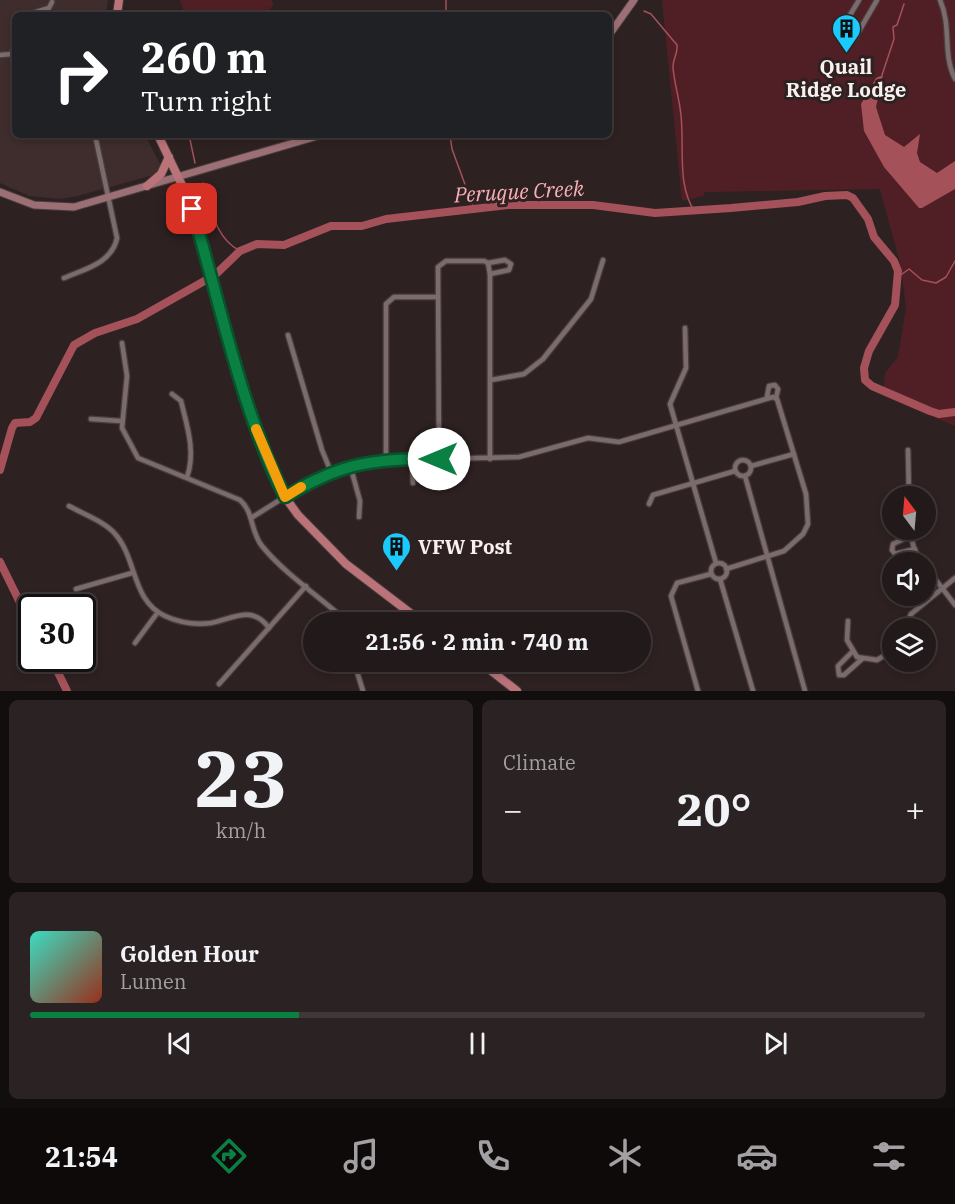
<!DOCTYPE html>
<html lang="en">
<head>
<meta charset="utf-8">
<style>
  body { margin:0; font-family:"IBM Plex Serif",serif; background:#2a2223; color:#f1f3f6; height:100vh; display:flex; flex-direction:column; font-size:22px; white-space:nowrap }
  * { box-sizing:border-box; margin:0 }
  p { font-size:20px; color:#a2a0a2 }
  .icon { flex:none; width:33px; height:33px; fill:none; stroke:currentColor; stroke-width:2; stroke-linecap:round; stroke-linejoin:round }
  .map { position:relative; height:691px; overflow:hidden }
  .drawer { display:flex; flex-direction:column; gap:9px; padding:9px; background:#130e0e; flex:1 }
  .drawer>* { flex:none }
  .guide { position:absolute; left:12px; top:12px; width:600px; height:126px; border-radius:9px; box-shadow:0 3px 9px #0003,0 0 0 2px #3f3839; background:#202124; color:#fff; overflow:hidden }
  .needle { width:39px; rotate:344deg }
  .controls { position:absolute; left:882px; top:486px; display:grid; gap:12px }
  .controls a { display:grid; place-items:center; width:54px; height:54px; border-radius:50%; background:#22191a; box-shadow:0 3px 9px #0003,0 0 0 2px #3f3839; font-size:30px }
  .speed { position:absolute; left:18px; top:594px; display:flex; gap:12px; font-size:30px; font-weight:700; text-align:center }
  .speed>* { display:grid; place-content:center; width:78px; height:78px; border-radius:50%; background:#22191a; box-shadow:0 3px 9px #0003,0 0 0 2px #3f3839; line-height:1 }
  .speed .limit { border:3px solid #111; border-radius:9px; background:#fff; color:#111 }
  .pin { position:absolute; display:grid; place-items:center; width:51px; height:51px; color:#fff; margin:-26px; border-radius:12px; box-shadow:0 3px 9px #0006 }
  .me { position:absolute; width:66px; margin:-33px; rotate:270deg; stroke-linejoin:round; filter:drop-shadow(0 0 4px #0008) }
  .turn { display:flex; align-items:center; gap:21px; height:126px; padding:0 30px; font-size:27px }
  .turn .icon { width:78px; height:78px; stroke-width:2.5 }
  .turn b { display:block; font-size:42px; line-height:51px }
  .big { font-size:45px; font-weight:700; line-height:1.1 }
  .drawer .widget { flex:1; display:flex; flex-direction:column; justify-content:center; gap:9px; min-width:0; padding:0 21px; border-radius:9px; background:#2a2223 }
  .drawer .dial { align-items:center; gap:0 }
  .dial b { font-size:78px; line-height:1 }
  .song { display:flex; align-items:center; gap:18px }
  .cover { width:72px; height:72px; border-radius:9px; background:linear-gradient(135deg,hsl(170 70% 55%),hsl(10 70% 35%)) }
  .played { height:6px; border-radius:3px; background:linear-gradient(90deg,#0b8043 30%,#3f3839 30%) }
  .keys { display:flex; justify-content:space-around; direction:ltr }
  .heat { display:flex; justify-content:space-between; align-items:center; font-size:33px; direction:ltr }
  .drawer .tiles { flex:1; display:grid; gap:9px; grid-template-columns:1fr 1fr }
  .widget:last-child { grid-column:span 2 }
  .trip { position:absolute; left:303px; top:612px; width:348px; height:60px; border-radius:30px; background:#22191a; box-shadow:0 3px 9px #0003,0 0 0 2px #3f3839; font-weight:700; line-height:60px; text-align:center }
  .dock { display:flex; height:96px; justify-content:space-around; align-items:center; background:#0e0a0a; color:#a2a0a2 }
  .dock .icon { width:42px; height:42px }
  .dock .on { color:#0b8043 }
  .dock b { font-size:27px; color:#f1f3f6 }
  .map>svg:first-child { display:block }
  .built { fill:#3f2c2d }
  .green { fill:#501f25 }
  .water { fill:#a45159 }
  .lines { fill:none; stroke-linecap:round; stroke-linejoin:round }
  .stream { stroke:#a45159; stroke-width:1.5 }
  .river { stroke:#a45159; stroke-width:8 }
  .street-casing { stroke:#483d3d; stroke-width:7 }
  .secondary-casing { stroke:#483d3d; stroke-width:9 }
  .primary-casing { stroke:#483d3d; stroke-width:10 }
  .street { stroke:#7b6b6c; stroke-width:4.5 }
  .secondary { stroke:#9b6f73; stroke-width:7 }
  .primary { stroke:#bb737a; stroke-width:8 }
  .route-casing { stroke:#07532c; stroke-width:15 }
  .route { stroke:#0b8043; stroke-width:10 }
  .slow { stroke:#f59e0b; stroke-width:10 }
  .labels { text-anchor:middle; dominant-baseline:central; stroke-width:6; stroke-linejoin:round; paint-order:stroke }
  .poi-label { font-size:20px; font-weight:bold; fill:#f9f0f0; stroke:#2e2122 }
  .water-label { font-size:21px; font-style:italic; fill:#f8b0b5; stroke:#2e2122 }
</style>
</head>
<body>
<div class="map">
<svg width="955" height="691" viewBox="0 0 955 691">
  <rect width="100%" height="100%" fill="#2e2122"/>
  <path class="built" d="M 0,0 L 108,0 L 106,15 L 15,15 L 15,135 L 145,135 L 162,168 L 160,173 L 78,196 L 60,199 L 29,196 L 0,183 Z"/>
  <g class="green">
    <path d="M 180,0 L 272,0 L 273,5 L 265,15 L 185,15 Z"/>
    <path d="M 662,0 L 955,0 L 955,426 L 883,396 L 885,373 L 898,357 L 906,307 L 901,267 L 880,189 L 705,192 L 703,196 L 682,201 Z"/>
  </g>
  <path class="water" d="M 883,75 L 876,107 L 885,135 L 904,147 L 920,134 L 917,153 L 920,162 L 937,173 L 955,161 L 955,189 L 922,208 L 919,208 L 884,167 L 864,131 L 861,104 L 876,78 Z"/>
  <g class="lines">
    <g class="stream">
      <path d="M 446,0 L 446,15"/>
      <path d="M 644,11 L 651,14 L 677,45 C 678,53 673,59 673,67 C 674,81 678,94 680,108 C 686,140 675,183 695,212"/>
      <path d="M 882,75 L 894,39 L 893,27 L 897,25 L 904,4"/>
      <path d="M 189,135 L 195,163"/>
      <path d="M 450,135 L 452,149 L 474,209"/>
      <path d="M 203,183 C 211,208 215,238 240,251"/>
      <path d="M 898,277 L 909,269 L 922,280 L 936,283 L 946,277 L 955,261"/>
    </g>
    <g class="river">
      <path d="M 0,470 L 12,428 L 15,423 L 30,422 L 36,418 L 74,345 L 95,333 L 137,319 L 215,275 L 240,251 L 257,244 L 284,245 L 331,226 L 362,226 L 386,219 L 508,205 L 593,205 L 655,213 L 731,208 L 798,202 L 825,196 L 847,195 L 853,198 L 868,219 L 874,237 L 894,261 L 898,271 L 895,305 L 869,351 L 864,368 L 865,380 L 872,386 L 930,411 L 939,414 L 955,412"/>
      <path d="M 0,562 L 32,627"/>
      <path d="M 51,658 L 67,691"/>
    </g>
    <defs>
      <g id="street">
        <path d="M 859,0 L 841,30 L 855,38 L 877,0"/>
        <path d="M 940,0 C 952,27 942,53 955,79"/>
        <path d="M 26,15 L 49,8 L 52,2"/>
        <path d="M 12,54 L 15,38"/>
        <path d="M 0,55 L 12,54"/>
        <path d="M 488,263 L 505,260 L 511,264 L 509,270 L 490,274"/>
        <path d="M 64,278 C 85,269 112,263 117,238 L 95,135"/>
        <path d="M 685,328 L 686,368 L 670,404 L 716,563"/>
        <path d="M 288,335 L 322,450 L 331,472"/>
        <path d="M 122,343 L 127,376 L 122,428 L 138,458 L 240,500 C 254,512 250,531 262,546 C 284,573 317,595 343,618 L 344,622"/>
        <path d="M 491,380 L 524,374 L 543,359 L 591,299 L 603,260"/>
        <path d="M 172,394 L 181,401 C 187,426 196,452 187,477"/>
        <path d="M 767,397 L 769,386 L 775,385 L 778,389 L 776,398"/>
        <path d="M 91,419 L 121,421"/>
        <path d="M 908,450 L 909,496"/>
        <path d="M 412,459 L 413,483"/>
        <path d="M 439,459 L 438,267 L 446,261 L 484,261 L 488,263 L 490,274 L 490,459"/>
        <path d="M 386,460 L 386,304 L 394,297 L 438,297"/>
        <circle cx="743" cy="468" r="8"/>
        <path d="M 350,465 L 360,501 L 359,517"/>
        <path d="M 751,466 L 794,454"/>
        <path d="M 745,476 L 805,691"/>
        <path d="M 649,504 L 653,495 L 735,471"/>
        <path d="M 69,506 C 83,514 106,522 116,535 C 137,560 132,601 165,616 C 180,623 195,625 211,623 C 232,619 252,604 269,628"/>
        <path d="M 251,518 L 307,483 L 355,464 L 386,460 L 519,457 L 588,438 L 619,442 L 773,397 L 777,399 L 806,494 L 808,524 L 803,534 L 784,551 L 726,569"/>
        <path d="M 910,530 L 914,549 L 922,562"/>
        <path d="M 910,536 L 893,544 L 892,550 L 895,554 L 915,549"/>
        <circle cx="719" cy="571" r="8"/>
        <path d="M 926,567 L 955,605"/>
        <path d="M 720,579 L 753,691"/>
        <path d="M 76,589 L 132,573"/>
        <path d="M 848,621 L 847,640 L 857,657 L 877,660 L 892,651"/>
        <path d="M 905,628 L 911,614 L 955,578"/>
        <path d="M 135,643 L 158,612"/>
        <path d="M 852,652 L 838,666 L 839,675 L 844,675 L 862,659"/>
        <path d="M 354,662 L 363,691"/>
        <path d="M 219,684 L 306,586"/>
        <path d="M 698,691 L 671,596 L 677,583 L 711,574"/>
      </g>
      <g id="secondary">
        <path d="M 609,35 L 634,0"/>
        <path d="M 0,192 L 34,205 L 74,207 L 321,135"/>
      </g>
      <g id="primary">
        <path d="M 117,15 L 119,0"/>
        <path d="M 158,135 L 190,202 L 245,397 L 265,453 L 285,497 L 298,515 L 346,564 L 422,622"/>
        <path d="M 147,186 L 161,174 L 169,157"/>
        <path d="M 480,662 L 517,691"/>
      </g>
    </defs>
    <use href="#street" class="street-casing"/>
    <use href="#secondary" class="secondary-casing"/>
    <use href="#primary" class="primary-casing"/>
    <use href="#street" class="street"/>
    <use href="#secondary" class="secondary"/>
    <use href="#primary" class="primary"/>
  </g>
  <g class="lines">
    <defs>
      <path id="route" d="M 192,209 C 221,305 240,407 285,497 C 340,463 375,458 439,459"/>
    </defs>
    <use href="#route" class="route-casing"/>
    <use href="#route" class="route"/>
    <path class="slow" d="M 256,429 L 285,497 L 301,487"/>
  </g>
  <defs>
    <symbol id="building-pin" viewBox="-11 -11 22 30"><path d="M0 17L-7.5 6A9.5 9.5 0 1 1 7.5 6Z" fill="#1bcafc" stroke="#2e2122"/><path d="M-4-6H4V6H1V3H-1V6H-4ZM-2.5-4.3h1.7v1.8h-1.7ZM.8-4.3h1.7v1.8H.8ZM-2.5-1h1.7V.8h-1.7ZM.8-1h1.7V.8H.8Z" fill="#111"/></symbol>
  </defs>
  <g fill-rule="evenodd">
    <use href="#building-pin" x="830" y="12" width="33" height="45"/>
    <use href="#building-pin" x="380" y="530" width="33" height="45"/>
  </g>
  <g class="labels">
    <g class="poi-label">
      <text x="846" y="66">Quail<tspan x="846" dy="23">Ridge Lodge</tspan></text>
      <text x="418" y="546" text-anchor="start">VFW Post</text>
    </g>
    <g class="water-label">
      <text transform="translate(519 191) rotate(-3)">Peruque Creek</text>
    </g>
  </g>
</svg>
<div class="controls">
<a><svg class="needle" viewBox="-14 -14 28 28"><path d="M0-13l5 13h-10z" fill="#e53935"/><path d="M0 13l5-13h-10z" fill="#a2a0a2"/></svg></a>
<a><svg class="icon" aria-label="sound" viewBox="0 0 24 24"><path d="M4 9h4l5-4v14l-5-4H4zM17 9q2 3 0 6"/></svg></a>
<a><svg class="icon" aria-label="layers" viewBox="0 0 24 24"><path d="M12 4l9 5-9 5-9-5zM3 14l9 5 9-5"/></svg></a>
</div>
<div class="speed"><div class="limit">30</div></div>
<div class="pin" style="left:192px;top:209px;background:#d93025"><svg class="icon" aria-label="arrive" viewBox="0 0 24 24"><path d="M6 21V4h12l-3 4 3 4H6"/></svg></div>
<svg class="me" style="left:439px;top:459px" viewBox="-20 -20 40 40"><circle r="19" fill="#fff"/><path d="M0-13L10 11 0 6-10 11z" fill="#0b8043"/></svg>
<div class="trip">21:56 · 2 min · 740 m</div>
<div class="guide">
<div class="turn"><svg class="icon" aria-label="right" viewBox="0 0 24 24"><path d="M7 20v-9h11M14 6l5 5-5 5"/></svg><div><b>260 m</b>Turn right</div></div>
</div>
</div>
<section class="drawer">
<div class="tiles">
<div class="widget dial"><b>23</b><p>km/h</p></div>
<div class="widget"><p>Climate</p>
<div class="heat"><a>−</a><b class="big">20°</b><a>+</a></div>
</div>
<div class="widget">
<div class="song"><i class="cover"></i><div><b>Golden Hour</b><p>Lumen</p></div></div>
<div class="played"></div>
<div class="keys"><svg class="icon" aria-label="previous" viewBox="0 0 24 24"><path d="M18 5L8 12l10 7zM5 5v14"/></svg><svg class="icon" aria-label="pause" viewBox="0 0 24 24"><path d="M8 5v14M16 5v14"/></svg><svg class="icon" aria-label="next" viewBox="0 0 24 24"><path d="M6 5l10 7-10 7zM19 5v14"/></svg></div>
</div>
</div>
</section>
<nav class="dock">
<b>21:54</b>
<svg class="icon on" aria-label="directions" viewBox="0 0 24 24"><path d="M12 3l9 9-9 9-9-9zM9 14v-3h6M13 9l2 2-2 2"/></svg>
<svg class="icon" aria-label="music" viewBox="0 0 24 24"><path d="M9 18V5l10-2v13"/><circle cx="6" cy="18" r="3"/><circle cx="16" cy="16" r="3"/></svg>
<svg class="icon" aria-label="phone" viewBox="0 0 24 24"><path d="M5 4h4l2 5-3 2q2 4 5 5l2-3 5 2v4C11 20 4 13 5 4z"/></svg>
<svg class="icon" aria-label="climate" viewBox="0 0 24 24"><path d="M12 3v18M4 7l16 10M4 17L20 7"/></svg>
<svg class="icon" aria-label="car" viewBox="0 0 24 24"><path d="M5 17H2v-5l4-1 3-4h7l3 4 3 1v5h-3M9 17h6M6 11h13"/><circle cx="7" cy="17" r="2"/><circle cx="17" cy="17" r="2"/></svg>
<svg class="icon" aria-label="filters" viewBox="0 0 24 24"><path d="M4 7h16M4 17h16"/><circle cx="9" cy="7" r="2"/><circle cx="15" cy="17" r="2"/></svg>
</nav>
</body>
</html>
